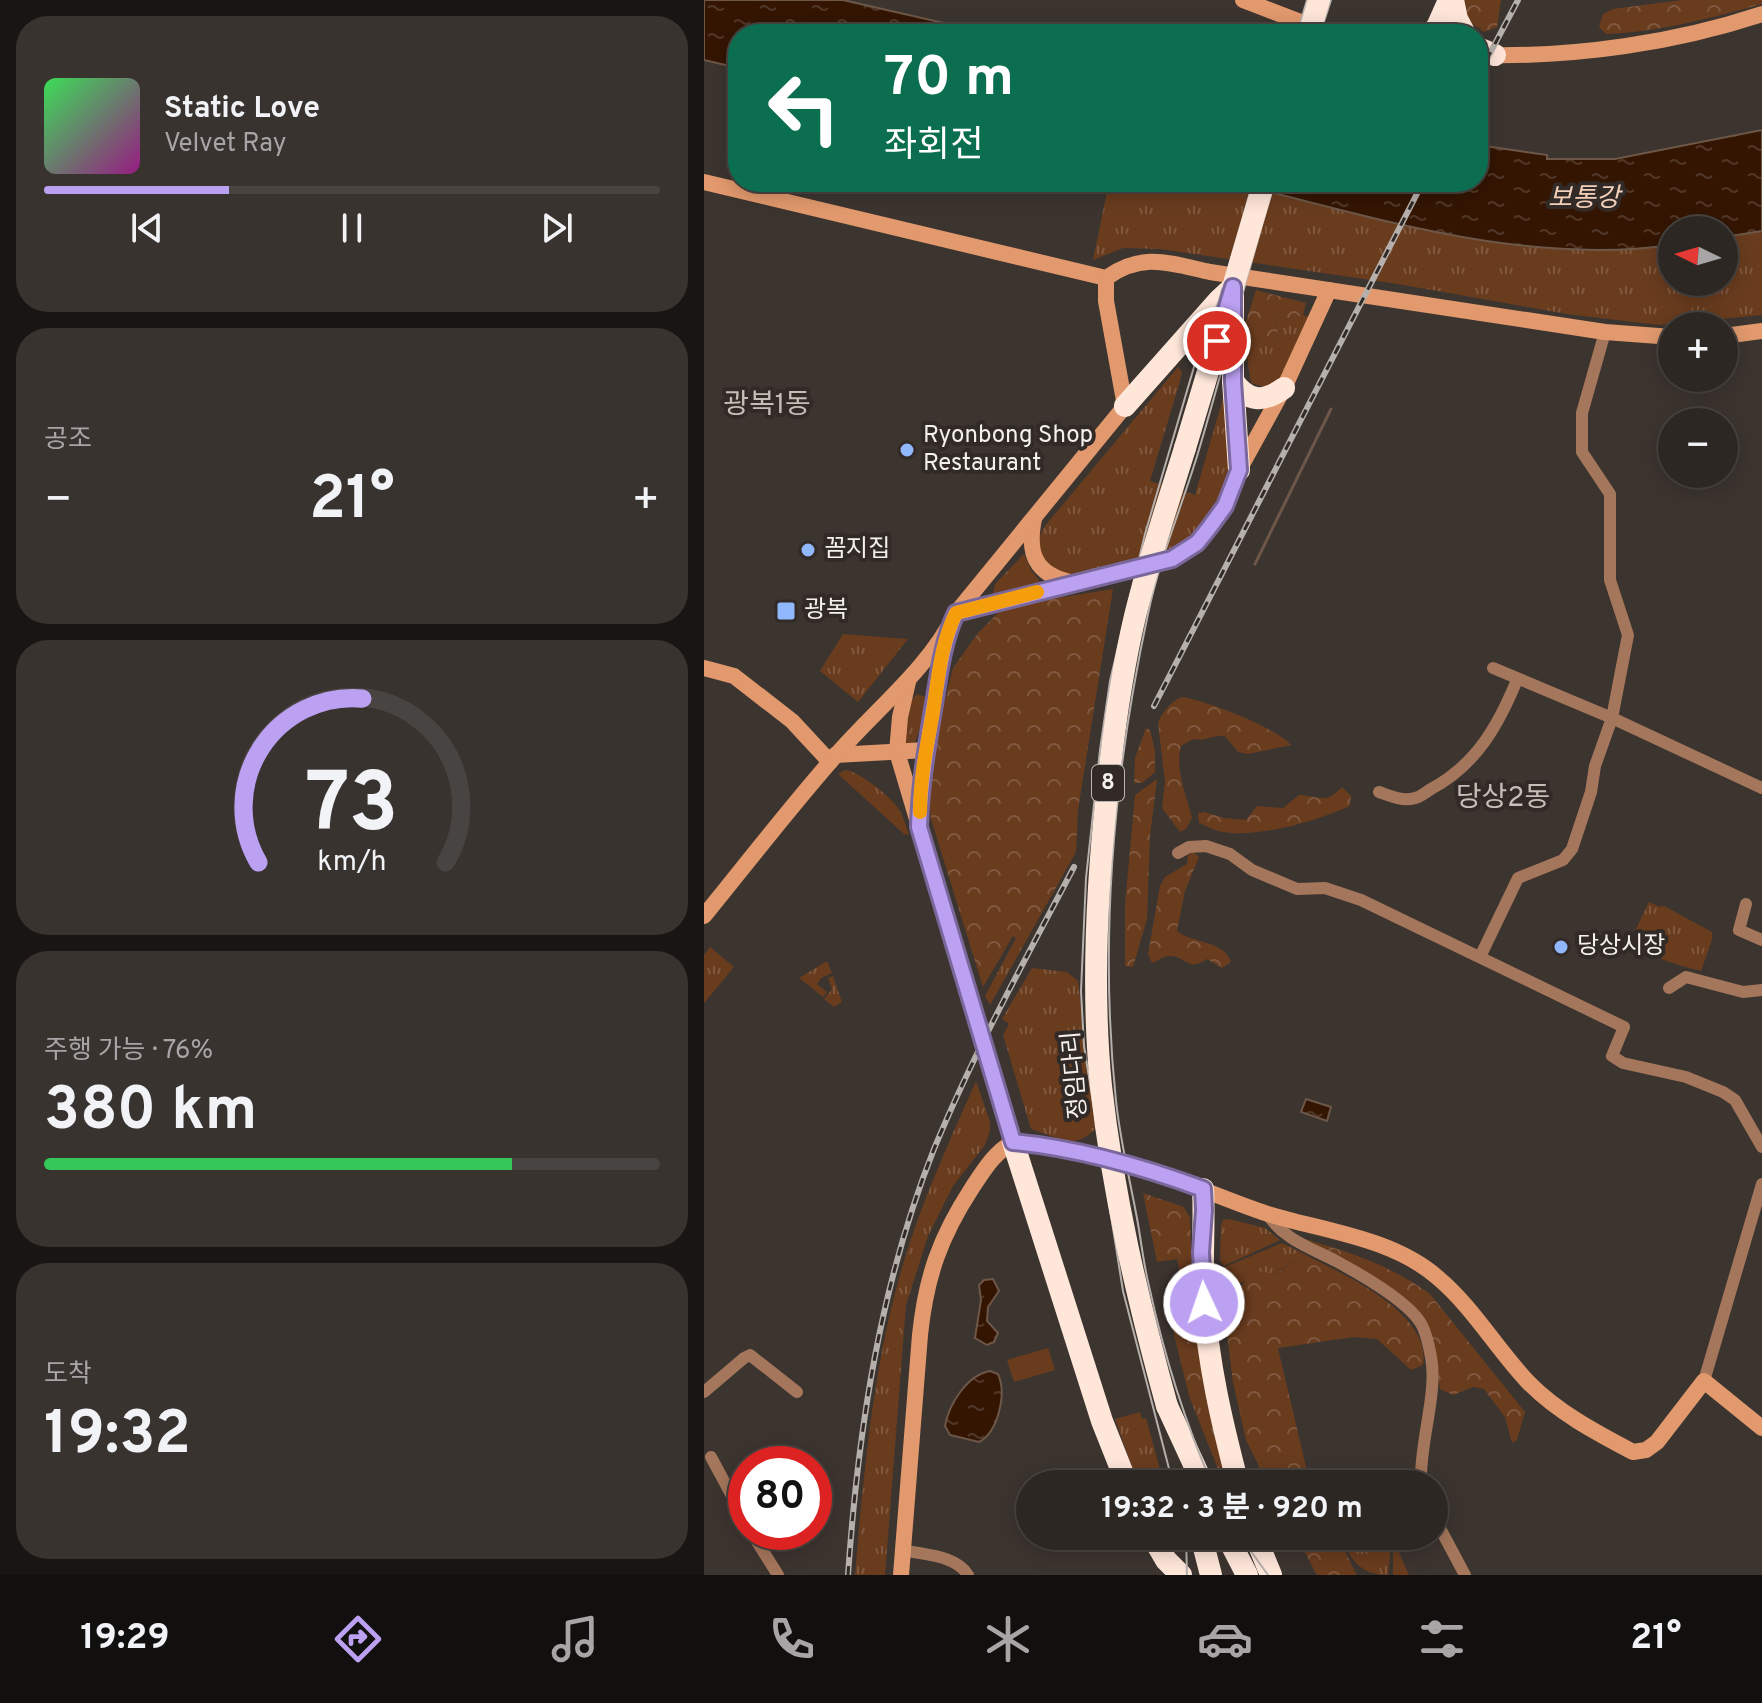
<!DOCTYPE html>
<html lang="ko">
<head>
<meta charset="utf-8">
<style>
  body { margin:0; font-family:Overpass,"Noto Sans KR",sans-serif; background:#393330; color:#f1f3f6; height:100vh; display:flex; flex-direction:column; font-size:30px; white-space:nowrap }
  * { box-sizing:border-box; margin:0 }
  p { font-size:26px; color:#a7a5a6 }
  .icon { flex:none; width:44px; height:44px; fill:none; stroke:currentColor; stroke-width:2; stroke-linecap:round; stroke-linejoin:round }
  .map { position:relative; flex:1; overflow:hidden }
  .panel { display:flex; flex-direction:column; gap:16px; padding:16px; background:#191513; width:704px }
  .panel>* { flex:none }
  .hud { position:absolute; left:24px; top:24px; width:760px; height:168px; border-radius:32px; box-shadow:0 4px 20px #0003,0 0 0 2px #484441; background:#0b6e4f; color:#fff; overflow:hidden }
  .needle { width:52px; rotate:275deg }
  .controls { position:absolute; left:954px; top:216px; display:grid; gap:16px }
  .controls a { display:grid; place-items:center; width:80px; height:80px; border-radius:50%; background:#2d2723; box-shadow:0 4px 20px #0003,0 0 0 2px #484441; font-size:40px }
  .speed { position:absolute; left:24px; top:1446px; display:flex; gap:16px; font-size:40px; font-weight:700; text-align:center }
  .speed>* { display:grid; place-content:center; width:104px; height:104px; border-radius:50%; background:#2d2723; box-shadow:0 4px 20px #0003,0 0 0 2px #484441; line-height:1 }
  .speed .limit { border:12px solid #d22; background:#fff; color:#111 }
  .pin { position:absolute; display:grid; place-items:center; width:68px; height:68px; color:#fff; margin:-34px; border:4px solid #fff; border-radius:50%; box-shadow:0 2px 8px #0007 }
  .me { position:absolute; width:88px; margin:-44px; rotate:357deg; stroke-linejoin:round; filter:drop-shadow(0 0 6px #0008) }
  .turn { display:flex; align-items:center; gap:28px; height:168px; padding:0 24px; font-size:36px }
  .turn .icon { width:104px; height:104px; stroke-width:2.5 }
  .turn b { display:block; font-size:56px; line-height:68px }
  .big { font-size:60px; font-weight:700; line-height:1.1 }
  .panel .card { flex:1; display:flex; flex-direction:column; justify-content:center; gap:12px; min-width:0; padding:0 28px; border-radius:32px; background:#393330 }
  .panel .dial { align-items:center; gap:0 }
  .dial svg { height:208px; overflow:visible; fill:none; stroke:#484441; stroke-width:7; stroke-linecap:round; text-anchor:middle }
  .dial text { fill:#f1f3f6; stroke:none }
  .song { display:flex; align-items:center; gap:24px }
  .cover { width:96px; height:96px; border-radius:12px; background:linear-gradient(135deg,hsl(130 70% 55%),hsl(310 70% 35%)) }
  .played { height:8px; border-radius:4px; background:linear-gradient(90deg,#bca0f2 30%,#484441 30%) }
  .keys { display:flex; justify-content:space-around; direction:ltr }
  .heat { display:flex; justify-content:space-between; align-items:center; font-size:44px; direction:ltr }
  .charge { height:12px; border-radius:6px; background:linear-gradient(90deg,#34c759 76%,#484441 0) }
  .trip { position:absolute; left:312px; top:1470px; width:432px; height:80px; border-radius:40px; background:#2d2723; box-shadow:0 4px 20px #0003,0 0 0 2px #484441; font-weight:700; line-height:80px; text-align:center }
  .menu { display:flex; height:128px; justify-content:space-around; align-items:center; background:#12100e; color:#a7a5a6 }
  .menu .icon { width:56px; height:56px }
  .menu .selected { color:#bca0f2 }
  .menu b { font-size:36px; color:#f1f3f6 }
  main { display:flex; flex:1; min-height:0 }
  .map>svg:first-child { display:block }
  .grass { fill:url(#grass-tufts) }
  .forest { fill:url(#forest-crowns) }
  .pitch { fill:#693c1e }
  .water { fill:url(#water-ripples); stroke:#6d5748; stroke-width:2 }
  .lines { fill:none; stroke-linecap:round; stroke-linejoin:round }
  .stream { stroke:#6d5748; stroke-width:3 }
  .street { stroke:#a4765b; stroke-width:12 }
  .secondary { stroke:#e2996d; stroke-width:16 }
  .highway { stroke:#fee6d9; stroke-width:22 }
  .tram { stroke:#b6b0ac; stroke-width:2 }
  .rail-casing { stroke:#b6b0ac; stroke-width:6 }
  .rail { stroke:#312a26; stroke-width:3; stroke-dasharray:9; stroke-linecap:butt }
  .highway-bridge { stroke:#fee6d9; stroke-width:22 }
  .route-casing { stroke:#7a689d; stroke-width:20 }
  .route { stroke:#bca0f2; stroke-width:14 }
  .slow { stroke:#f59e0b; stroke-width:14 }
  .poi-dot { fill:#91b8fd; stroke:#312a26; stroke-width:3 }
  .labels { text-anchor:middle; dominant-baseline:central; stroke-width:8; stroke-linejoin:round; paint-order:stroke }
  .shield { fill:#312a26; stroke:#bab5b1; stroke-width:2 }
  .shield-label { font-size:22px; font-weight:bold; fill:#f5f0ed }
  .poi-label { font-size:24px; fill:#f5f0ed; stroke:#312a26; text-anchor:start }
  .street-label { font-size:24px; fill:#f5f0ed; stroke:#312a26 }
  .water-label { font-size:26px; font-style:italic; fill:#f4cfba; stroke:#312a26 }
  .quarter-label { font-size:28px; fill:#c6bdb7; stroke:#312a26 }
</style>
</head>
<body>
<main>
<section class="panel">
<div class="card">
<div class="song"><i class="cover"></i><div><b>Static Love</b><p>Velvet Ray</p></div></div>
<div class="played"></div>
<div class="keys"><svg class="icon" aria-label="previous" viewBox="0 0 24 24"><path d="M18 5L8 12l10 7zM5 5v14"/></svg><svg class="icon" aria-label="pause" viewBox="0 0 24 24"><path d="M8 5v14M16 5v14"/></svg><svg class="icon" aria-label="next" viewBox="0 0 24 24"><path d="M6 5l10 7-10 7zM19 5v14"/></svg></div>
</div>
<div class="card"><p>공조</p>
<div class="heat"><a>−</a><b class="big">21°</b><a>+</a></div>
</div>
<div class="card dial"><svg viewBox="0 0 100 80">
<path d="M14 69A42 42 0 1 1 86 69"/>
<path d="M14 69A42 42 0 0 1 54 6" stroke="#bca0f2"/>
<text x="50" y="56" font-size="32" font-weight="700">73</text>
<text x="50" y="72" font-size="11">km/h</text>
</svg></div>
<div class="card"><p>주행 가능 · 76%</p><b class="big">380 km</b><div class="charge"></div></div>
<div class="card"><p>도착</p><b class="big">19:32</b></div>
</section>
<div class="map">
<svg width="1058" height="1575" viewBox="0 0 1058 1575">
  <defs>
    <pattern id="grass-tufts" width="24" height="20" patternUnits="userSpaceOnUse" patternTransform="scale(2)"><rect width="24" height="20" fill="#693c1e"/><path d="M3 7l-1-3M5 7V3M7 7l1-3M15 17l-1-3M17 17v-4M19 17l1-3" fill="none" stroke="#7f583f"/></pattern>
    <pattern id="forest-crowns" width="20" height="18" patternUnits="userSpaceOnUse" patternTransform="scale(2)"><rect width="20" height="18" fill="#693c1e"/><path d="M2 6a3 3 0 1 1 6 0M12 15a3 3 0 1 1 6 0" fill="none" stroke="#7f583f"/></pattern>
    <pattern id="water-ripples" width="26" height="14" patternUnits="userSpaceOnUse" patternTransform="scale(2)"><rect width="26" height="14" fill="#331502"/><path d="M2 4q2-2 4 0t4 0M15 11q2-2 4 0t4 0" fill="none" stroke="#513727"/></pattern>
  </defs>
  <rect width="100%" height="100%" fill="#3c342f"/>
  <g class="grass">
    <path d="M 405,182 L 526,182 L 781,241 C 843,248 906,254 968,245 L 968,282 L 1020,282 L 1020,237 L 1058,231 L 1058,315 L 955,325 L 863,314 L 694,284 L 456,249 L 419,248 L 389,260 Z"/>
    <path d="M 599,315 L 605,317 L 572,387 L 560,387 L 547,383 L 540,338 L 553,346 L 576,341 L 571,320 L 574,317 L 584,319 Z"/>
    <path d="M 474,367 L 478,372 L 476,381 L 446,481 L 491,495 L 521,391 L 527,475 L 519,500 L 491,537 L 473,549 L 367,578 L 341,566 L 334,540 L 340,527 Z"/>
    <path d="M 320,554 L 327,570 L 338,584 L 289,595 L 291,584 Z"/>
    <path d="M 139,634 L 204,639 L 154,702 L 116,671 Z"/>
    <path d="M 213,694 L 225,698 L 225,704 L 211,742 L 203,745 L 200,742 L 206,702 Z"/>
    <path d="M 141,770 C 155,771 189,798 196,811 C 200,818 202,827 205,835 L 200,834 L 134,774 Z"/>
    <path d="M 945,902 L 956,907 L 960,906 L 1008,932 L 1008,940 L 997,971 C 973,965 948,959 931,940 L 931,931 Z"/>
    <path d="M 336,916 L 286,1005 L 281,996 L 312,938 Z"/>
    <path d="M 6,947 L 30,967 L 0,1003 L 0,955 Z"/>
    <path d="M 123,961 L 128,973 L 117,978 L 113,984 L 123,992 L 119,997 L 95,978 Z"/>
    <path d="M 328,968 L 363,972 L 374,981 L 391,1129 C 371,1151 353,1137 327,1129 L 299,1035 L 305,1024 L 298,1019 Z"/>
    <path d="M 129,976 L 138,1002 L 130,1007 L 120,999 L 128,989 L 124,978 Z"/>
    <path d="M 272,1081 L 286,1122 L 286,1131 L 281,1145 L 249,1186 L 224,1236 L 202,1305 L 181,1575 L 151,1575 C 161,1460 171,1343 209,1233 C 227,1181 250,1131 272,1081 Z"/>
    <path d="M 525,1219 L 561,1228 L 576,1240 L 520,1266 L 516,1261 L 517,1225 L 519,1220 Z"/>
    <path d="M 578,1243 L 600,1254 L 571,1274 L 536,1283 L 529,1292 L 518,1295 L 516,1269 Z"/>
    <path d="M 501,1389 L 527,1484 L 520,1484 L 485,1396 Z"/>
    <path d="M 436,1412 L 438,1419 L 442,1418 L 460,1484 L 434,1484 L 411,1419 Z"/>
    <path d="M 636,1536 L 688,1536 L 684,1575 C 655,1575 647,1559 636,1536 Z"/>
    <path d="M 689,1539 L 705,1575 L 689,1575 Z"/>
  </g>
  <g class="forest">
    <path d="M 754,0 L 797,0 L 793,27 L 780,32 L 765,22 Z"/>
    <path d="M 978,0 L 1058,0 L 1058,4 C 1008,18 955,32 902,34 L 895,27 L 899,14 L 909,9 Z"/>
    <path d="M 552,290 L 602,303 L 599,315 L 584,319 L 574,317 L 571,320 L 576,341 L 571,347 L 553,346 L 540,338 L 541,325 Z"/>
    <path d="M 409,589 L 374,810 L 372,852 L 336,916 L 312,938 L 309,936 L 279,987 L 227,819 L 224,785 L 229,747 L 249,668 L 274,633 L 295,612 L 311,605 Z"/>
    <path d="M 477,697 C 501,700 571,727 587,745 L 544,754 L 534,752 L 521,736 C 509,734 501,742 489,739 L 477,746 C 471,769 482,795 488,818 L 482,829 L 476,832 L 458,808 L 461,782 L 454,723 C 458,712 466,703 477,697 Z"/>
    <path d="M 442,728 L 446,730 L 451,751 L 451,772 L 438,783 L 430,783 L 431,758 Z"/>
    <path d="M 453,779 L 446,836 L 443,919 L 429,967 L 421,966 L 421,904 L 431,795 Z"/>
    <path d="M 638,787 L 647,796 L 646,806 C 613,821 555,838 519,832 C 511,831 503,826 495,823 L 494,813 L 500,812 L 520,818 L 542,820 L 553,806 L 579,808 L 595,795 C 616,796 622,805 638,787 Z"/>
    <path d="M 489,852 L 495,857 L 481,891 L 473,931 C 489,944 520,940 527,962 L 518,968 L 503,959 C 483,972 484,957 466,956 C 459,956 454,961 448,963 L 444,954 L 456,886 L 461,877 L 483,864 L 484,855 Z"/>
    <path d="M 439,1193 L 480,1207 L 486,1218 L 489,1306 L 501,1389 L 485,1396 L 464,1310 L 483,1305 L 473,1259 L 453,1262 Z"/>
    <path d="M 597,1238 C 646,1252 684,1264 726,1294 L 821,1412 L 813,1440 L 808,1443 L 801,1417 L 780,1389 L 769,1387 L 749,1395 L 736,1389 L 728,1340 L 721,1322 Z"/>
    <path d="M 600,1254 C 638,1274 728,1312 719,1365 L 707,1370 L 673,1339 L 650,1337 L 574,1348 L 606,1484 L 564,1484 L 542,1440 L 529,1382 L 518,1295 L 529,1292 L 554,1271 L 572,1274 Z"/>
    <path d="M 592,1536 L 633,1536 L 653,1575 L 613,1575 Z"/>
  </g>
  <path class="pitch" d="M 344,1348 L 351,1370 L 310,1382 L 303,1360 Z"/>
  <g class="water">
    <path d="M 0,0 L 139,0 L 288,34 L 34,34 L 34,68 L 0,60 Z"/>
    <path d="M 1058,130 L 1058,231 L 1020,237 L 1020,230 L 968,230 L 968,245 C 819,266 669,217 526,182 L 774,182 L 774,145 L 843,155 L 843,159 L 911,159 Z"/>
    <path d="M 602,1099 L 627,1107 L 623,1121 L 597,1112 Z"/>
    <path d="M 289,1279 L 295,1291 L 284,1307 L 283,1321 L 294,1333 L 290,1342 L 283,1345 L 271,1338 L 277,1300 L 275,1285 L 280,1280 Z"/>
    <path d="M 286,1371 L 294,1374 C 303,1394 294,1432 275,1442 L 246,1435 L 241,1426 C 245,1404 263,1375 286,1371 Z"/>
  </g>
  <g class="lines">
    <path class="stream" d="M 551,564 L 627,409"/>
    <g class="street">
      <path d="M 789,668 L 908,718 L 1058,788"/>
      <path d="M 675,792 C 686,796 699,802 711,798 C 716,797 722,792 727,789 C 772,765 794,726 813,680"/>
      <path d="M 474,853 L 485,847 L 502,846 L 526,854 L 548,870 L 593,889 L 621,888 L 657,900 L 920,1027 L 908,1056 L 919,1063 L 982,1077 L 1019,1092 L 1031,1100 L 1058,1147"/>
      <path d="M 1042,904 L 1035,930 L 1058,940"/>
      <path d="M 776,957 L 814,878 L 859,860 L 868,849 L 887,792 L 891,766 L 908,718 L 924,635 L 906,580 L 906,494 L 878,452 L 878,413 L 901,332"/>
      <path d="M 965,988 L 982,977 L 1039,992 L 1058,990"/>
      <path d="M 563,1213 C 578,1239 607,1248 632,1261 C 656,1274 701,1299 716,1322 C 722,1331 725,1346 727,1357 C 734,1394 715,1444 717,1484"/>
      <path d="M 1000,1381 L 1058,1184"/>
      <path d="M 0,1392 L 40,1358 L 46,1355 L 93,1392"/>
      <path d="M 7,1457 L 42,1522"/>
      <path d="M 730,1517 L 761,1575"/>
      <path d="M 47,1532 L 74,1575"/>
      <path d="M 199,1550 C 220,1555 252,1555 264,1575"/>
    </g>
    <g class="secondary">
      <path d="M 539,0 L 628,34"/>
      <path d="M 780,55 C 873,57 970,43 1058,14"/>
      <path d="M 0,182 L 402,278 C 438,252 465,263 506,272 L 901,332 L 968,337"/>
      <path d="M 1020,336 L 1058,331"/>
      <path d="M 330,519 C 323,553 331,574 366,582"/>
      <path d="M 252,613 L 468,559 L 493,543 L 521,506 L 535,470 L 580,388 L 625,290"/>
      <path d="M 0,668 L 30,676 L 88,721 L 126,762"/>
      <path d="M 204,682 L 196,717 L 193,752 L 309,1142"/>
      <path d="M 131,755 L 222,750"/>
      <path d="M 216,809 L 216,784 L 243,635"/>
      <path d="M 0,916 C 44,862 87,806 133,754 C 174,707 224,669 252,613 L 421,406 L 402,301 L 402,278"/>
      <path d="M 197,1575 L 216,1335 C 222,1277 236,1237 268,1188 C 280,1170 290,1153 309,1142 C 356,1146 418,1161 462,1176 C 497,1188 530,1203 564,1214 C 620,1231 688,1238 733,1277 C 769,1307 792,1348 824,1382 C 853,1412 893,1433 929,1452 L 942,1450 L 953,1442 L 1000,1381 L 1058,1428"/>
    </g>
    <g class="highway">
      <path d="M 749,0 L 753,19 L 761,34"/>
      <path d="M 726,34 L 733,27 L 745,0"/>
      <path d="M 774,48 L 791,55"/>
      <path d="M 529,287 L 529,381 L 535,470"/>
      <path d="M 529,381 C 544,402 559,403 580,388"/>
      <path d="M 421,406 L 515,300 L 528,288"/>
      <path d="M 481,448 L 521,315"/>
      <path d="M 309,1142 L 398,1421 L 423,1484"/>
      <path d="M 499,1189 C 501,1226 497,1264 500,1301 C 504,1364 518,1423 534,1484"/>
      <path d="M 463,1406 L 499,1484"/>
      <path d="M 448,1536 L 462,1560 L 477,1575"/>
      <path d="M 497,1536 L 507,1575"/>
      <path d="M 523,1536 L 543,1575"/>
      <path d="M 551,1536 L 567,1575"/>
    </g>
    <g class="tram">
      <path d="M 593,34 L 603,0"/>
      <path d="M 616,34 L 627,0"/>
      <path d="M 469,1484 L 419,1291 L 380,1046 L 377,991 L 382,878 L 396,750 L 406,681 L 419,626 L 441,534 L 490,367 L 515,300 L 549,182"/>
      <path d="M 508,1484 C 480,1420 460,1355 445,1286 C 439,1262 437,1238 432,1213 C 425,1176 416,1139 412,1101 C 395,940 410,772 444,614 C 455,560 478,506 494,453 C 521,363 543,272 571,182"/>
      <path d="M 482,1536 L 483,1575"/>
      <path d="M 536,1536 L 564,1575"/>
    </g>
    <defs>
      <g id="rail">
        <path d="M 774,76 L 814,0"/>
        <path d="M 450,706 L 719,182"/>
        <path d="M 144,1575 C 154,1430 176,1285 230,1149 C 270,1052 321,960 370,867"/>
      </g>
    </defs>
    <use href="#rail" class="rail-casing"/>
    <use href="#rail" class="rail"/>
    <g class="highway-bridge">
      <path d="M 605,34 L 615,0"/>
      <path d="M 529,287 L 560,182"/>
      <path d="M 463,1406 C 434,1301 409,1195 397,1086 C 387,986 393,883 404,784 C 410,728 418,671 431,616 C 445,559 464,503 481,448"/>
    </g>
  </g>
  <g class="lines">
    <defs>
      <path id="route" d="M 500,1303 L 497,1252 L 500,1210 L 499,1189 C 439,1167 373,1148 309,1142 L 215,827 C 216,785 223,745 230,704 C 235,673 239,641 252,613 L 468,559 L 493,543 L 505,528 L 521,506 L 535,470 L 529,381 L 529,287 L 513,341"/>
    </defs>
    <use href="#route" class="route-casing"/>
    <use href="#route" class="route"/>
    <path class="slow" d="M 216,812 C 216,778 223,745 229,712 C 234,679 237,643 252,613 L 333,592"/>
  </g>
  <g class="poi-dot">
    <circle cx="203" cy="450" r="8"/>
    <circle cx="104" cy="550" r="8"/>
    <rect x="72" y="601" width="20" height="20" rx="4"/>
    <circle cx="857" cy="947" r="8"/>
  </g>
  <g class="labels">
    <rect class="shield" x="388" y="765" width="32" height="36" rx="6"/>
    <g class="shield-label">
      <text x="404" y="783">8</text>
    </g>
    <g class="poi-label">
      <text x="219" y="436">Ryonbong Shop<tspan x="219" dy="28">Restaurant</tspan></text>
      <text x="120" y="550">꼼지집</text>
      <text x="100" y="611">광복</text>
      <text x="873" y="947">당상시장</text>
    </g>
    <g class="street-label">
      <text transform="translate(372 1075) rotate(-95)">정임다리</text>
    </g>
    <g class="water-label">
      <text x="880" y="199">보통강</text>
    </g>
    <g class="quarter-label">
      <text x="63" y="406">광복1동</text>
      <text x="799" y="799">당상2동</text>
    </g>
  </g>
</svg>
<div class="controls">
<a><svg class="needle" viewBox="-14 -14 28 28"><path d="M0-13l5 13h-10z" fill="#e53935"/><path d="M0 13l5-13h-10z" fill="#a7a5a6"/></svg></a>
<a>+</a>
<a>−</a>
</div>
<div class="speed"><div class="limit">80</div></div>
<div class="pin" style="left:513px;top:341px;background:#d93025"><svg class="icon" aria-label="arrive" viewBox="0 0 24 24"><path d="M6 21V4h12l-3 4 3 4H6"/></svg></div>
<svg class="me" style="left:500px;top:1303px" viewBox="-20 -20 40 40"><circle r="17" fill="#bca0f2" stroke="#fff" stroke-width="3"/><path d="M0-11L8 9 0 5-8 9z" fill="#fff"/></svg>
<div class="trip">19:32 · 3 분 · 920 m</div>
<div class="hud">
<div class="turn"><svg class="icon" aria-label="left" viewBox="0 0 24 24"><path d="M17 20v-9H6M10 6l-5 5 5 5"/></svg><div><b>70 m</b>좌회전</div></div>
</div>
</div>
</main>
<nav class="menu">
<b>19:29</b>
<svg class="icon selected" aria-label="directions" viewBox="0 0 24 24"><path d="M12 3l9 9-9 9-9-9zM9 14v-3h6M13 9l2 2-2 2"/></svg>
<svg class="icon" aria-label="music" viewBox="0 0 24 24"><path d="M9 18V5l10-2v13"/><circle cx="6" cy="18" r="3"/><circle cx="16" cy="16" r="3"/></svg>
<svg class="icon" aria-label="phone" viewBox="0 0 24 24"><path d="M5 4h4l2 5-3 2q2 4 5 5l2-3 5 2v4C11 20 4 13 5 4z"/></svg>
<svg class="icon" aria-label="climate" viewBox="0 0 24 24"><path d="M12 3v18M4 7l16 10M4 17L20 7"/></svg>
<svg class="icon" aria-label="car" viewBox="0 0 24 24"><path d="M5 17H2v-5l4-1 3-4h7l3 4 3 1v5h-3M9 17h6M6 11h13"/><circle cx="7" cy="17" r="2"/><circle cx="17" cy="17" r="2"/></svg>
<svg class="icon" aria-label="filters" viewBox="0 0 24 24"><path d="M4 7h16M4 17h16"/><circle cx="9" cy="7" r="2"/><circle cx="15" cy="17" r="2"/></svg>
<b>21°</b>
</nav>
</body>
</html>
